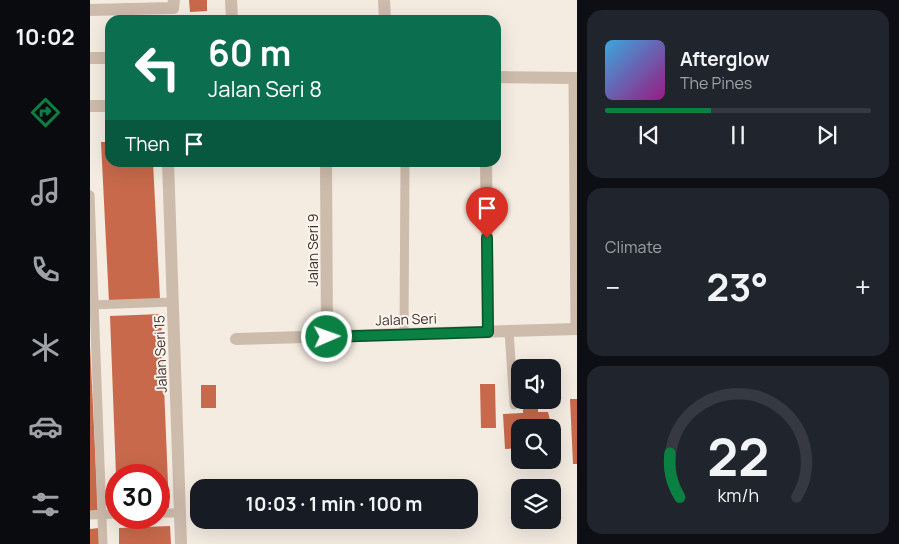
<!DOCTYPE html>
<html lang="en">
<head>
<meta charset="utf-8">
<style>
  body { margin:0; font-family:Manrope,sans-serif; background:#20242c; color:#f1f3f6; height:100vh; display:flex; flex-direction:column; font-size:19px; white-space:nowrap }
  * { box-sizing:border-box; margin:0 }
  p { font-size:16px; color:#9ea1a6 }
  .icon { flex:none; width:28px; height:28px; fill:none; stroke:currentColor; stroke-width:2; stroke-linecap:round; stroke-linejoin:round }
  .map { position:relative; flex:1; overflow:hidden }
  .details { display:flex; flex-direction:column; gap:10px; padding:10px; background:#0d0f14; width:322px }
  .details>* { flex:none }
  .banner { position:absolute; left:15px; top:15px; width:396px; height:152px; border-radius:15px; box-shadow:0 5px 20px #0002; background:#0b6e4f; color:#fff; overflow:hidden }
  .buttons { position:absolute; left:421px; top:359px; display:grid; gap:10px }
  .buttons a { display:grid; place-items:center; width:50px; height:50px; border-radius:10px; background:#171b24; box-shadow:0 5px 20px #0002; font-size:25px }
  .speed { position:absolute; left:15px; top:464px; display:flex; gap:10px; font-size:25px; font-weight:700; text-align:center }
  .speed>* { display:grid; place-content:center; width:65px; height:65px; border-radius:50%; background:#171b24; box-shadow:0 5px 20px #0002; line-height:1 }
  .speed .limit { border:8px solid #d22; background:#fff; color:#111 }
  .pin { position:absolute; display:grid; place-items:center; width:42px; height:42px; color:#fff; margin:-51px -21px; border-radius:50% 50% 50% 0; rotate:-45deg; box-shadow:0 0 5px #0007 }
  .pin .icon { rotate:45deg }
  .me { position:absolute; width:55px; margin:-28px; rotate:88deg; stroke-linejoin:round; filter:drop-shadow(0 0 4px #0008) }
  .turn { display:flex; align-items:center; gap:18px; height:105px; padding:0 20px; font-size:22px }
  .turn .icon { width:65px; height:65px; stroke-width:2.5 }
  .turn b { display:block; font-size:35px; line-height:42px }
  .then { display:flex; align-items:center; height:48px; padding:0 20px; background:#0003; gap:10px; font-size:19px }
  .big { font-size:38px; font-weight:700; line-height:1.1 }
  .details .tile { flex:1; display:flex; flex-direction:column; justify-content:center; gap:8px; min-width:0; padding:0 18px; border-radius:15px; background:#20242c }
  .details .dial { align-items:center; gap:0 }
  .dial svg { height:130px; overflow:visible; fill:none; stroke:#363941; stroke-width:7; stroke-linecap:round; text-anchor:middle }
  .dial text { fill:#f1f3f6; stroke:none }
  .song { display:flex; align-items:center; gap:15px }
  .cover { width:60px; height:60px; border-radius:8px; background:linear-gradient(135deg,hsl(200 70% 55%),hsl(310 70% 35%)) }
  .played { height:5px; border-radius:2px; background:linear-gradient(90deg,#0b8043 40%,#363941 40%) }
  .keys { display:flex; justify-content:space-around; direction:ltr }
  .heat { display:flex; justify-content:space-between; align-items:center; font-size:28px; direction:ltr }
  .trip { position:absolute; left:100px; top:479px; width:288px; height:50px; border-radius:15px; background:#171b24; box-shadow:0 5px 20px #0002; font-weight:700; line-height:50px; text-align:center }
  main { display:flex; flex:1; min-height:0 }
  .dock { display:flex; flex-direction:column; width:90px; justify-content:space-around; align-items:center; background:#090b0e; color:#9ea1a6 }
  .dock .icon { width:35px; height:35px }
  .dock .on { color:#0b8043 }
  .dock b { font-size:22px; color:#f1f3f6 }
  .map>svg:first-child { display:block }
  .building { fill:#c8694b }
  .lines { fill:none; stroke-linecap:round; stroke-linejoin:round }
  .lane { stroke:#cdbbac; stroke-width:9 }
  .street { stroke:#cdbbac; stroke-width:12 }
  .route-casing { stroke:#07532c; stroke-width:12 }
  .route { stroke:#0b8043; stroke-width:9 }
  .labels { text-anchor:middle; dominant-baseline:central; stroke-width:4; stroke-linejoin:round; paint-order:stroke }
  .street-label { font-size:14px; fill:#3b302b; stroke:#fbf5ee }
</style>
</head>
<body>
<main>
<nav class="dock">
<b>10:02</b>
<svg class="icon on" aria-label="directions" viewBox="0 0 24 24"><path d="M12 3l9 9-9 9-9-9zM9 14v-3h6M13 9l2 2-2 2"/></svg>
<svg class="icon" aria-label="music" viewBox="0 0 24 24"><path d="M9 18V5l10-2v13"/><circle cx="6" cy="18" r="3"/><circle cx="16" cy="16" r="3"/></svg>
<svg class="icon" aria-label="phone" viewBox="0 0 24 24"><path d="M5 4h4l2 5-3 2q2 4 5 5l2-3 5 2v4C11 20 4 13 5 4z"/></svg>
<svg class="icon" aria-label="climate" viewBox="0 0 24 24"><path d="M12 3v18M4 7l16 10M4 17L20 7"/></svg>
<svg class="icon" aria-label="car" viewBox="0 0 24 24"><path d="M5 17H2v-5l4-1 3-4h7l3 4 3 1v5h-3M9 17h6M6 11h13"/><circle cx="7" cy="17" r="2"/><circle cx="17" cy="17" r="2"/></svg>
<svg class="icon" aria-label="filters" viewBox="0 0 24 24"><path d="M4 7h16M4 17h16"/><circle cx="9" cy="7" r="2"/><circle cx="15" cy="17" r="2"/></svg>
</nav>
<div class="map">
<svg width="487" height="544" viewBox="0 0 487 544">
  <rect width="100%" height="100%" fill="#f4ebe1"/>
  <g class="building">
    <path d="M 99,0 L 117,0 L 117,11 L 100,12 Z"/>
    <path d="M 11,142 L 20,142 L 20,162 L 63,162 L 70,299 L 19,302 Z"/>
    <path d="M 71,314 L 79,508 L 69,509 L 69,475 L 26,475 L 20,316 Z"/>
    <path d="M 0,345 L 8,510 L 0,511 Z"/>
    <path d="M 390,384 L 405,384 L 406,428 L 391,428 Z"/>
    <rect x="111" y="385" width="15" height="23"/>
    <path d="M 480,399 L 487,399 L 487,464 L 483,464 Z"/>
    <path d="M 448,402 L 448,412 L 458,412 L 462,428 L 430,428 L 430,448 L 415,449 L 413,414 L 433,413 L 433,403 Z"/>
    <path d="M 80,526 L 81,544 L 29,544 L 29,528 Z"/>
    <path d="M 9,528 L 9,544 L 0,544 L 0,529 Z"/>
  </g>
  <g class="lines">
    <g class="lane">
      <path d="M 483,78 L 485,329"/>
      <path d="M 0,195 L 13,544"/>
      <path d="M 0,305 L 83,302"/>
      <path d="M 419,331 L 424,405"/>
      <path d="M 314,334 L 315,162"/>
      <path d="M 69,513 L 90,513"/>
      <path d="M 0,515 L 26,514"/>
    </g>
    <g class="street">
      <path d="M 141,0 L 142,20"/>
      <path d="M 294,0 L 295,20"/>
      <path d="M 0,10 L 83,8 L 84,0"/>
      <path d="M 0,58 L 20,58"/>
      <path d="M 406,77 L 487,78"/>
      <path d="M 0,106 L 20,106"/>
      <path d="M 78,162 L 91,544"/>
      <path d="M 236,162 L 237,337"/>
      <path d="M 396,162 L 398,332"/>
      <path d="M 146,339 L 487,329"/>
    </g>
  </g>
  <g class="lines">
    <defs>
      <path id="route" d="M 237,337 L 398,332 L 397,238"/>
    </defs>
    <use href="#route" class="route-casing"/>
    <use href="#route" class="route"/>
  </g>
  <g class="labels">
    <g class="street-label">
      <text transform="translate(222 250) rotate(-90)">Jalan Seri 9</text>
      <text transform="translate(316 319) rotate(-2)">Jalan Seri</text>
      <text transform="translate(70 354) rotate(-92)">Jalan Seri 15</text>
    </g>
  </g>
</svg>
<div class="buttons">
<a><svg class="icon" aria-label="sound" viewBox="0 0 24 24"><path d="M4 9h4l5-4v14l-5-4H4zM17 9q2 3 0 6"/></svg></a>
<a><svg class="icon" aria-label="search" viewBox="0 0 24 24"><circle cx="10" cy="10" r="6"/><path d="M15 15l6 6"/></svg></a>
<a><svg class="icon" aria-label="layers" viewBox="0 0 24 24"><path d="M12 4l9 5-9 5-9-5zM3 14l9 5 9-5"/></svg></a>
</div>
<div class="speed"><div class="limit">30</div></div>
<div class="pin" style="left:397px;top:238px;background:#d93025"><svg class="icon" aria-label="arrive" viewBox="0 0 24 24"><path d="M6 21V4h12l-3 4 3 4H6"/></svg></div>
<svg class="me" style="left:237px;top:337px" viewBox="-20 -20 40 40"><circle r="17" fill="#0b8043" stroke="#fff" stroke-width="3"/><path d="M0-11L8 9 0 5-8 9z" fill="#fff"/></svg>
<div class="trip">10:03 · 1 min · 100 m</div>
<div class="banner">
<div class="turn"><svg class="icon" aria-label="left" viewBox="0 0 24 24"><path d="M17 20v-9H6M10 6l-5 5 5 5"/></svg><div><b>60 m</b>Jalan Seri 8</div></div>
<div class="then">Then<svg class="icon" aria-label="arrive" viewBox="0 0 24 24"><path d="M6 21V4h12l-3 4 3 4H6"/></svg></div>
</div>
</div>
<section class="details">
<div class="tile">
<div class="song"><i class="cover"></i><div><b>Afterglow</b><p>The Pines</p></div></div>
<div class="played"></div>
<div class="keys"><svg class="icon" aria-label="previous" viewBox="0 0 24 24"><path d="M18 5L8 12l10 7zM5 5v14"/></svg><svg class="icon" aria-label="pause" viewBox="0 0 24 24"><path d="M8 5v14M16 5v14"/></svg><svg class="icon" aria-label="next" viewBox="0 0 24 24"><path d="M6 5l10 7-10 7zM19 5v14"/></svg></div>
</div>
<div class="tile"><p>Climate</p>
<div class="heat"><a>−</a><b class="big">23°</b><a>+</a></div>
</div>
<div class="tile dial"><svg viewBox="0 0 100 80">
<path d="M14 69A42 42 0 1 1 86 69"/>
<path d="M14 69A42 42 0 0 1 8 42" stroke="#0b8043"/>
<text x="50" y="56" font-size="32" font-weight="700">22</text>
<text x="50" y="72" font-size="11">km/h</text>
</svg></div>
</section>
</main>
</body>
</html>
